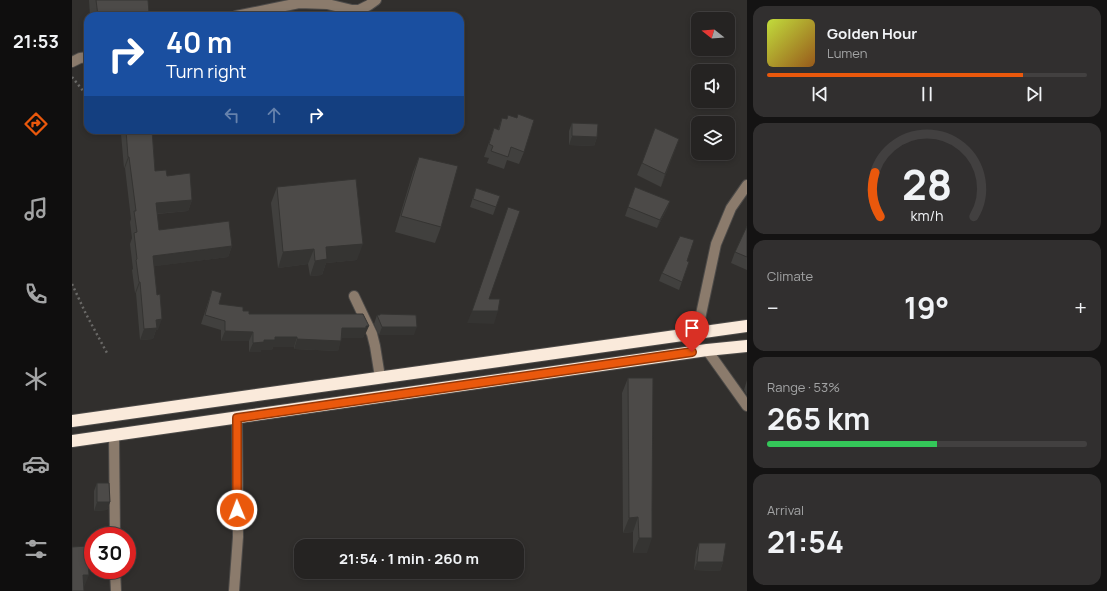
<!DOCTYPE html>
<html lang="en">
<head>
<meta charset="utf-8">
<style>
  body { margin:0; font-family:Manrope,sans-serif; background:#312f2f; color:#f1f3f6; height:100vh; display:flex; flex-direction:column; font-size:15px; white-space:nowrap }
  * { box-sizing:border-box; margin:0 }
  p { font-size:13px; color:#a3a4a5 }
  .icon { flex:none; width:22px; height:22px; fill:none; stroke:currentColor; stroke-width:2; stroke-linecap:round; stroke-linejoin:round }
  .map { position:relative; flex:1; overflow:hidden }
  .side { display:flex; flex-direction:column; gap:6px; padding:6px; background:#141313; width:360px }
  .side>* { flex:none }
  .guide { position:absolute; left:12px; top:12px; width:380px; height:122px; border-radius:12px; box-shadow:0 2px 6px #0003,0 0 0 1px #424040; background:#1a4fa0; color:#fff; overflow:hidden }
  .needle { width:26px; rotate:287deg }
  .buttons { position:absolute; left:619px; top:12px; display:grid; gap:8px }
  .buttons a { display:grid; place-items:center; width:44px; height:44px; border-radius:8px; background:#252322; box-shadow:0 2px 6px #0003,0 0 0 1px #424040; font-size:20px }
  .speed { position:absolute; left:12px; top:527px; display:flex; gap:8px; font-size:20px; font-weight:700; text-align:center }
  .speed>* { display:grid; place-content:center; width:52px; height:52px; border-radius:50%; background:#252322; box-shadow:0 2px 6px #0003,0 0 0 1px #424040; line-height:1 }
  .speed .limit { border:6px solid #d22; background:#fff; color:#111 }
  .pin { position:absolute; display:grid; place-items:center; width:34px; height:34px; color:#fff; margin:-41px -17px; border-radius:50% 50% 50% 0; rotate:-45deg; box-shadow:0 0 4px #0007 }
  .pin .icon { rotate:45deg }
  .me { position:absolute; width:44px; margin:-22px; rotate:359deg; stroke-linejoin:round; filter:drop-shadow(0 0 3px #0008) }
  .turn { display:flex; align-items:center; gap:14px; height:84px; padding:0 16px; font-size:18px }
  .turn .icon { width:52px; height:52px; stroke-width:2.5 }
  .turn b { display:block; font-size:28px; line-height:34px }
  .lanes { display:flex; align-items:center; height:38px; padding:0 16px; background:#0003; justify-content:center; gap:20px; direction:ltr }
  .lanes .off { opacity:.35 }
  .big { font-size:30px; font-weight:700; line-height:1.1 }
  .side .widget { flex:1; display:flex; flex-direction:column; justify-content:center; gap:6px; min-width:0; padding:0 14px; border-radius:12px; background:#312f2f }
  .side .dial { align-items:center; gap:0 }
  .dial svg { height:104px; overflow:visible; fill:none; stroke:#424040; stroke-width:7; stroke-linecap:round; text-anchor:middle }
  .dial text { fill:#f1f3f6; stroke:none }
  .song { display:flex; align-items:center; gap:12px }
  .cover { width:48px; height:48px; border-radius:6px; background:linear-gradient(135deg,hsl(70 70% 55%),hsl(30 70% 35%)) }
  .played { height:4px; border-radius:2px; background:linear-gradient(90deg,#ea580c 80%,#424040 80%) }
  .keys { display:flex; justify-content:space-around; direction:ltr }
  .heat { display:flex; justify-content:space-between; align-items:center; font-size:22px; direction:ltr }
  .charge { height:6px; border-radius:3px; background:linear-gradient(90deg,#34c759 53%,#424040 0) }
  .trip { position:absolute; left:222px; top:539px; width:230px; height:40px; border-radius:12px; background:#252322; box-shadow:0 2px 6px #0003,0 0 0 1px #424040; font-weight:700; line-height:40px; text-align:center }
  main { display:flex; flex:1; min-height:0 }
  .tabs { display:flex; flex-direction:column; width:72px; justify-content:space-around; align-items:center; background:#0f0e0e; color:#a3a4a5 }
  .tabs .icon { width:28px; height:28px }
  .tabs .on { color:#ea580c }
  .tabs b { font-size:18px; color:#f1f3f6 }
  .map>svg:first-child { display:block }
  .lines { fill:none; stroke-linecap:round; stroke-linejoin:round }
  .minor-casing { stroke:#4c4a48; stroke-width:12 }
  .highway-casing { stroke:#4c4a48; stroke-width:14 }
  .path { stroke:#6a6967; stroke-width:2.5; stroke-dasharray:2 3; stroke-linecap:butt }
  .minor { stroke:#8b7b6c; stroke-width:10 }
  .highway { stroke:#faeadb; stroke-width:12 }
  .wall { fill:#41403e }
  .shaded-wall { fill:#353432 }
  .building { fill:#4c4a48; stroke:#353432 }
  .route-casing { stroke:#983908; stroke-width:10 }
  .route { stroke:#ea580c; stroke-width:7 }
</style>
</head>
<body>
<main>
<nav class="tabs">
<b>21:53</b>
<svg class="icon on" aria-label="directions" viewBox="0 0 24 24"><path d="M12 3l9 9-9 9-9-9zM9 14v-3h6M13 9l2 2-2 2"/></svg>
<svg class="icon" aria-label="music" viewBox="0 0 24 24"><path d="M9 18V5l10-2v13"/><circle cx="6" cy="18" r="3"/><circle cx="16" cy="16" r="3"/></svg>
<svg class="icon" aria-label="phone" viewBox="0 0 24 24"><path d="M5 4h4l2 5-3 2q2 4 5 5l2-3 5 2v4C11 20 4 13 5 4z"/></svg>
<svg class="icon" aria-label="climate" viewBox="0 0 24 24"><path d="M12 3v18M4 7l16 10M4 17L20 7"/></svg>
<svg class="icon" aria-label="car" viewBox="0 0 24 24"><path d="M5 17H2v-5l4-1 3-4h7l3 4 3 1v5h-3M9 17h6M6 11h13"/><circle cx="7" cy="17" r="2"/><circle cx="17" cy="17" r="2"/></svg>
<svg class="icon" aria-label="filters" viewBox="0 0 24 24"><path d="M4 7h16M4 17h16"/><circle cx="9" cy="7" r="2"/><circle cx="15" cy="17" r="2"/></svg>
</nav>
<div class="map">
<svg width="675" height="591" viewBox="0 0 675 591">
  <rect width="100%" height="100%" fill="#312f2d"/>
  <g class="lines">
    <defs>
      <g id="minor">
        <path d="M 164,16 L 227,3 L 255,4 L 280,10 L 287,10 L 297,5 L 304,0"/>
        <path d="M 0,62 L 8,58 L 16,57"/>
        <path d="M 282,296 L 300,334 L 303,346 L 308,377"/>
        <path d="M 625,333 L 644,244 L 659,208 L 675,185"/>
        <path d="M 635,350 L 675,406"/>
        <path d="M 42,435 L 43,536"/>
        <path d="M 43,570 L 44,591"/>
        <path d="M 162,591 L 166,537 L 165,418"/>
      </g>
      <g id="highway">
        <path d="M 0,421 L 675,326"/>
        <path d="M 0,441 L 635,350 L 675,346"/>
      </g>
    </defs>
    <use href="#minor" class="minor-casing"/>
    <use href="#highway" class="highway-casing"/>
    <g class="path">
      <path d="M 0,77 L 16,97"/>
      <path d="M 0,284 L 14,314 L 35,353"/>
    </g>
    <use href="#minor" class="minor"/>
    <use href="#highway" class="highway"/>
  </g>
  <g class="wall">
    <path d="M 17,0 L 76,0 L 76,16 L 18,16 Z"/>
    <path d="M 430,118 L 452,152 L 447,164 L 435,160 L 432,169 L 415,163 L 417,158 L 412,157 L 422,128 L 426,130 Z"/>
    <path d="M 500,123 L 525,137 L 522,146 L 497,145 L 497,131 Z"/>
    <path d="M 51,130 L 80,130 L 83,171 L 95,176 L 120,200 L 116,211 L 85,214 L 87,230 L 160,246 L 156,257 L 82,266 L 86,330 L 84,330 L 81,339 L 68,340 L 64,293 L 63,293 L 60,270 L 61,269 L 58,244 L 60,238 L 58,222 L 59,219 L 53,168 L 52,168 L 49,134 Z"/>
    <path d="M 607,139 L 589,187 L 565,175 L 570,163 Z"/>
    <path d="M 347,157 L 369,227 L 363,243 L 323,232 L 341,172 Z"/>
    <path d="M 205,187 L 285,260 L 254,263 L 250,275 L 238,276 L 236,264 L 206,268 L 199,203 Z"/>
    <path d="M 563,187 L 598,201 L 595,209 L 585,228 L 553,216 Z"/>
    <path d="M 404,188 L 428,196 L 421,215 L 398,207 Z"/>
    <path d="M 675,226 L 675,270 L 659,263 L 663,252 Z"/>
    <path d="M 615,261 L 617,262 L 607,290 L 587,281 L 590,273 Z"/>
    <path d="M 140,290 L 147,304 L 171,311 L 177,314 L 293,335 L 292,335 L 291,338 L 269,338 L 266,351 L 222,349 L 222,347 L 201,347 L 200,350 L 189,350 L 189,352 L 177,352 L 177,341 L 149,341 L 149,330 L 129,324 Z"/>
    <path d="M 308,314 L 342,335 L 307,335 L 302,324 L 305,315 L 308,315 Z"/>
    <path d="M 556,378 L 575,553 L 561,553 L 561,532 L 551,533 L 550,393 Z"/>
    <path d="M 675,380 L 675,395 L 672,390 Z"/>
    <path d="M 25,483 L 38,502 L 35,510 L 22,511 L 22,491 Z"/>
    <path d="M 627,543 L 651,562 L 648,571 L 622,570 L 624,551 Z"/>
  </g>
  <g class="shaded-wall">
    <path d="M 77,13 L 76,16 L 51,16 Z"/>
    <path d="M 500,136 L 525,137 L 522,146 L 497,145 Z"/>
    <path d="M 607,139 L 603,151 L 589,187 L 593,174 Z"/>
    <path d="M 56,157 L 57,157 L 53,168 L 52,168 Z"/>
    <path d="M 120,200 L 116,211 L 80,214 L 84,203 Z"/>
    <path d="M 598,201 L 595,209 L 585,228 L 588,220 Z"/>
    <path d="M 291,244 L 285,260 L 254,263 L 250,275 L 238,276 L 243,261 L 254,247 Z"/>
    <path d="M 160,246 L 156,257 L 77,267 L 81,256 Z"/>
    <path d="M 242,249 L 236,264 L 206,268 L 211,252 Z"/>
    <path d="M 67,282 L 68,282 L 64,293 L 63,293 Z"/>
    <path d="M 400,311 L 426,311 L 422,324 L 395,323 Z"/>
    <path d="M 90,319 L 86,330 L 84,330 L 81,339 L 68,340 L 72,329 L 84,320 Z"/>
    <path d="M 294,326 L 297,326 L 293,335 L 292,335 L 291,338 L 266,338 L 270,328 Z"/>
    <path d="M 310,327 L 345,327 L 342,335 L 307,335 Z"/>
    <path d="M 153,331 L 181,332 L 177,341 L 149,341 Z"/>
    <path d="M 203,337 L 225,337 L 222,347 L 201,347 L 200,350 L 189,350 L 189,352 L 177,352 L 181,343 Z"/>
    <path d="M 225,339 L 269,341 L 266,351 L 222,349 Z"/>
    <path d="M 25,502 L 38,502 L 35,510 L 22,511 Z"/>
    <path d="M 566,517 L 561,532 L 551,533 L 557,518 Z"/>
    <path d="M 567,538 L 580,538 L 575,553 L 561,553 Z"/>
    <path d="M 625,562 L 651,562 L 648,571 L 622,570 Z"/>
    <path d="M 11,575 L 17,575 L 11,590 Z"/>
  </g>
  <g class="building">
    <path d="M 24,0 L 76,0 L 77,13 L 51,16 L 26,16 Z"/>
    <path d="M 446,114 L 462,120 L 452,152 L 439,147 L 436,157 L 419,151 L 421,146 L 417,144 L 422,128 L 427,130 L 430,118 L 435,119 L 436,115 L 445,118 Z"/>
    <path d="M 500,123 L 526,124 L 525,137 L 500,136 Z"/>
    <path d="M 583,128 L 607,139 L 593,174 L 570,163 Z"/>
    <path d="M 54,130 L 80,130 L 83,171 L 94,170 L 95,176 L 118,173 L 120,200 L 84,203 L 87,230 L 157,221 L 160,246 L 81,256 L 85,295 L 88,294 L 90,319 L 84,320 L 85,328 L 72,329 L 68,282 L 67,282 L 64,260 L 65,259 L 62,233 L 65,232 L 62,211 L 64,211 L 57,157 L 56,157 Z"/>
    <path d="M 347,157 L 386,166 L 369,227 L 329,216 Z"/>
    <path d="M 284,179 L 291,244 L 254,247 L 255,259 L 243,261 L 242,249 L 211,252 L 205,187 Z"/>
    <path d="M 563,187 L 598,201 L 588,220 L 556,207 Z"/>
    <path d="M 404,188 L 428,196 L 424,207 L 401,199 Z"/>
    <path d="M 436,207 L 448,211 L 417,299 L 428,299 L 426,311 L 400,311 Z"/>
    <path d="M 675,226 L 675,257 L 663,252 Z"/>
    <path d="M 608,236 L 622,240 L 615,261 L 617,262 L 610,282 L 590,273 Z"/>
    <path d="M 140,290 L 150,293 L 147,304 L 171,307 L 171,311 L 177,311 L 177,314 L 291,314 L 297,326 L 294,326 L 294,328 L 270,328 L 269,341 L 225,339 L 225,337 L 203,337 L 203,340 L 192,340 L 192,342 L 181,343 L 181,332 L 153,331 L 153,321 L 133,315 Z"/>
    <path d="M 308,314 L 344,315 L 345,327 L 310,327 L 305,315 L 308,315 Z"/>
    <path d="M 556,378 L 581,378 L 580,511 L 580,538 L 567,538 L 566,517 L 557,518 Z"/>
    <path d="M 25,483 L 37,483 L 38,502 L 25,502 Z"/>
    <path d="M 627,543 L 654,543 L 651,562 L 625,562 Z"/>
    <path d="M 15,546 L 17,575 L 11,575 L 12,591 L 0,591 L 0,547 Z"/>
  </g>
  <g class="lines">
    <defs>
      <path id="route" d="M 165,510 L 165,418 L 620,352"/>
    </defs>
    <use href="#route" class="route-casing"/>
    <use href="#route" class="route"/>
  </g>
</svg>
<div class="buttons">
<a><svg class="needle" viewBox="-14 -14 28 28"><path d="M0-13l5 13h-10z" fill="#e53935"/><path d="M0 13l5-13h-10z" fill="#a3a4a5"/></svg></a>
<a><svg class="icon" aria-label="sound" viewBox="0 0 24 24"><path d="M4 9h4l5-4v14l-5-4H4zM17 9q2 3 0 6"/></svg></a>
<a><svg class="icon" aria-label="layers" viewBox="0 0 24 24"><path d="M12 4l9 5-9 5-9-5zM3 14l9 5 9-5"/></svg></a>
</div>
<div class="speed"><div class="limit">30</div></div>
<div class="pin" style="left:620px;top:352px;background:#d93025"><svg class="icon" aria-label="arrive" viewBox="0 0 24 24"><path d="M6 21V4h12l-3 4 3 4H6"/></svg></div>
<svg class="me" style="left:165px;top:510px" viewBox="-20 -20 40 40"><circle r="17" fill="#ea580c" stroke="#fff" stroke-width="3"/><path d="M0-11L8 9 0 5-8 9z" fill="#fff"/></svg>
<div class="trip">21:54 · 1 min · 260 m</div>
<div class="guide">
<div class="turn"><svg class="icon" aria-label="right" viewBox="0 0 24 24"><path d="M7 20v-9h11M14 6l5 5-5 5"/></svg><div><b>40 m</b>Turn right</div></div>
<div class="lanes"><svg class="icon off" aria-label="left" viewBox="0 0 24 24"><path d="M17 20v-9H6M10 6l-5 5 5 5"/></svg><svg class="icon off" aria-label="ahead" viewBox="0 0 24 24"><path d="M12 20V5M6 11l6-6 6 6"/></svg><svg class="icon" aria-label="right" viewBox="0 0 24 24"><path d="M7 20v-9h11M14 6l5 5-5 5"/></svg></div>
</div>
</div>
<section class="side">
<div class="widget">
<div class="song"><i class="cover"></i><div><b>Golden Hour</b><p>Lumen</p></div></div>
<div class="played"></div>
<div class="keys"><svg class="icon" aria-label="previous" viewBox="0 0 24 24"><path d="M18 5L8 12l10 7zM5 5v14"/></svg><svg class="icon" aria-label="pause" viewBox="0 0 24 24"><path d="M8 5v14M16 5v14"/></svg><svg class="icon" aria-label="next" viewBox="0 0 24 24"><path d="M6 5l10 7-10 7zM19 5v14"/></svg></div>
</div>
<div class="widget dial"><svg viewBox="0 0 100 80">
<path d="M14 69A42 42 0 1 1 86 69"/>
<path d="M14 69A42 42 0 0 1 10 35" stroke="#ea580c"/>
<text x="50" y="56" font-size="32" font-weight="700">28</text>
<text x="50" y="72" font-size="11">km/h</text>
</svg></div>
<div class="widget"><p>Climate</p>
<div class="heat"><a>−</a><b class="big">19°</b><a>+</a></div>
</div>
<div class="widget"><p>Range · 53%</p><b class="big">265 km</b><div class="charge"></div></div>
<div class="widget"><p>Arrival</p><b class="big">21:54</b></div>
</section>
</main>
</body>
</html>
